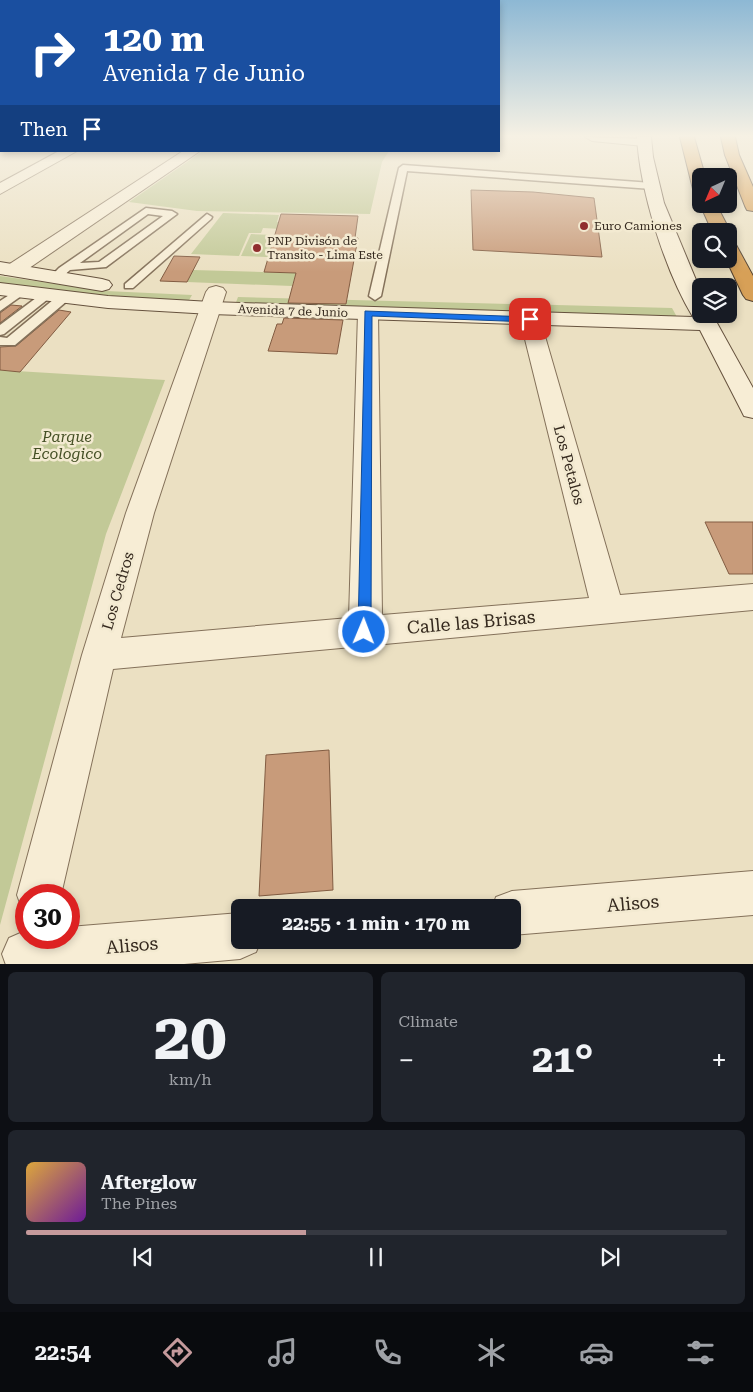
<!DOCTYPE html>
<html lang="en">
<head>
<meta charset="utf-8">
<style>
  body { margin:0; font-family:"Roboto Serif",serif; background:#20242c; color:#f1f3f6; height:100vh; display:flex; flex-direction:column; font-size:19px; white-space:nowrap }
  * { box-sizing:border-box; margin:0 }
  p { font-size:16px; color:#9ea1a6 }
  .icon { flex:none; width:28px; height:28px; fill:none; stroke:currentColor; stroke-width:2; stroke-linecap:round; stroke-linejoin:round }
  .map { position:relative; height:964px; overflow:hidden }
  .sheet { display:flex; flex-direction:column; gap:8px; padding:8px; background:#0d0f14; flex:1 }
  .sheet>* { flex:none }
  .hud { position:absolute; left:0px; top:0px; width:500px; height:152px; box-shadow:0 2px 8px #0003; background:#1a4fa0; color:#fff; overflow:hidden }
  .needle { width:32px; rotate:224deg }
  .fabs { position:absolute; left:692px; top:168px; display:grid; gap:10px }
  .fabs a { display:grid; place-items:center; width:45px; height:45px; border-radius:8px; background:#171b24; box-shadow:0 2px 8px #0003; font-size:25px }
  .speed { position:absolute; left:15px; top:884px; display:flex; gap:10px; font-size:25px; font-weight:700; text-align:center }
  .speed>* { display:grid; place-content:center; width:65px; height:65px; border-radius:50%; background:#171b24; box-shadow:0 2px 8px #0003; line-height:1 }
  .speed .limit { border:8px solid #d22; background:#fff; color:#111 }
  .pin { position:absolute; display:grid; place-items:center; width:42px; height:42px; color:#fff; margin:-21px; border-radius:10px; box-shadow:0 2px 8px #0006 }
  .me { position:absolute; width:55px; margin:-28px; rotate:1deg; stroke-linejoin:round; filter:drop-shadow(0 0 4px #0008) }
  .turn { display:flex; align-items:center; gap:18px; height:105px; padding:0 20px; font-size:22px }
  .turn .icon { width:65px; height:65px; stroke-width:2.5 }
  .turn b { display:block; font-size:35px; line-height:42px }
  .then { display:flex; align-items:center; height:48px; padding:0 20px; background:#0003; gap:10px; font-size:19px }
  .big { font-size:38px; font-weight:700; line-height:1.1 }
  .sheet .card { flex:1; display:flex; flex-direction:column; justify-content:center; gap:8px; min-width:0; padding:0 18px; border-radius:8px; background:#20242c }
  .sheet .dial { align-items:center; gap:0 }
  .dial b { font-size:65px; line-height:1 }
  .song { display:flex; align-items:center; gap:15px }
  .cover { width:60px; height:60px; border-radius:8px; background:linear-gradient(135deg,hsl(40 70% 55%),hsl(280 70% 35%)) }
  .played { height:5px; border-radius:2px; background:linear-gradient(90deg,#c59a9c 40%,#363941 40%) }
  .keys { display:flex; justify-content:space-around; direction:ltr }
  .heat { display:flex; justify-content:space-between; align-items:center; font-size:28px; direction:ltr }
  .sheet .tiles { flex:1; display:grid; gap:8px; grid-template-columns:1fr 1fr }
  .card:last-child { grid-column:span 2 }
  .trip { position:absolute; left:231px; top:899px; width:290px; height:50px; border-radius:8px; background:#171b24; box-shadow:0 2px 8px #0003; font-weight:700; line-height:50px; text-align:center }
  .dock { display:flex; height:80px; justify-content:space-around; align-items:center; background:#090b0e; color:#9ea1a6 }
  .dock .icon { width:35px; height:35px }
  .dock .active { color:#c59a9c }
  .dock b { font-size:22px; color:#f1f3f6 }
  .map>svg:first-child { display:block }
  .green { fill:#c2c997 }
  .building { fill:#c89b7a; stroke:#825c42 }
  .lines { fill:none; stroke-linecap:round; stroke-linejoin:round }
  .lane-casing { stroke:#84715a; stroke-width:3 }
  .street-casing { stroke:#84715a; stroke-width:2 }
  .secondary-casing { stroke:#66523e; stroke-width:2 }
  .highway-casing { stroke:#52402f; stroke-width:2 }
  .lane { fill:#f7edd5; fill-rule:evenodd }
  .street { fill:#f7edd5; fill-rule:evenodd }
  .secondary { fill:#f7edd5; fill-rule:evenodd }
  .highway { fill:#d7a057; fill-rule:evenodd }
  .route { fill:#1a73e8; stroke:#114b97 }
  .poi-dot { fill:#902e2e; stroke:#f3ead1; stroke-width:2 }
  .labels { text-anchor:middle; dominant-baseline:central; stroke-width:5; stroke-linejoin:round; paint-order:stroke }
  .far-poi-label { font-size:12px; fill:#35291e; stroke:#f3ead1; text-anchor:start }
  .far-street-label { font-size:12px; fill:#35291e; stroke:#f3ead1 }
  .park-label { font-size:15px; font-style:italic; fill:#455025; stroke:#f3ead1 }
  .street-label { font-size:15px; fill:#35291e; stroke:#f3ead1 }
  .near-street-label { font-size:18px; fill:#35291e; stroke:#f3ead1 }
</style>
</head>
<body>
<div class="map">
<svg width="753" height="965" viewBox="0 0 753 965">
  <rect width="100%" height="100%" fill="#ebe0c2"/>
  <g class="green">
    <path d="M 203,151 L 389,151 L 382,162 L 370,214 L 197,211 L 129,202 Z"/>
    <path d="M 223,213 L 279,215 L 277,222 L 302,223 L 299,230 L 263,228 L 261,233 L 249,233 L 239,256 L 191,254 Z"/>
    <path d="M 251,234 L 298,236 L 291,258 L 241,256 Z"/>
    <path d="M 193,270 L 296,273 L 292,286 L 187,282 Z"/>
    <path d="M 0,276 L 106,291 L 192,295 L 188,302 L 103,297 L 0,284 Z"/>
    <path d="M 238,297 L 672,308 L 677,317 L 235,305 Z"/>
    <path d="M 0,370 L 165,380 L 106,534 L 0,925 Z"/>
  </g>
  <g class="building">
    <path d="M 471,190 L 533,192 L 594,198 L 602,257 L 473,250 Z"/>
    <path d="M 281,214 L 358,216 L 355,238 L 358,238 L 346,304 L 288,303 L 296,273 L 264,272 Z"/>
    <path d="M 174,256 L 200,257 L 187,282 L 160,281 Z"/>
    <path d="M 11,305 L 22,306 L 0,323 L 0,313 Z"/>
    <path d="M 59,310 L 71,312 L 20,372 L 0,370 L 0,347 L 16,346 Z"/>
    <path d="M 284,318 L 343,320 L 337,354 L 268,351 L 277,324 L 282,324 Z"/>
    <path d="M 705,522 L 753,522 L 753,574 L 729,574 Z"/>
    <path d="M 329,750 L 333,890 L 259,896 L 266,755 Z"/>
  </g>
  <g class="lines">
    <defs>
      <g id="lane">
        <path d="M 403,165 L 652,183 L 657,186 L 652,189 L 407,171 L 381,296 L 375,300 L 369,296 L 399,168 Z"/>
        <path d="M 146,208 L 172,211 L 177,214 L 106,267 L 70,270 L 60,279 L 52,279 L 50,277 L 59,268 ZM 148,214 L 163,216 L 99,262 L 80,263 Z"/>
        <path d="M 207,214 L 212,217 L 211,219 L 133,288 L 125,288 L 125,284 Z"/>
        <path d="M 20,288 L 26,292 L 24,294 L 0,311 L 0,301 Z"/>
        <path d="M 44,292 L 48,293 L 48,299 L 4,334 L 0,335 L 0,325 Z"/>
        <path d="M 63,294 L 67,295 L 67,301 L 15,345 L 0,345 L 0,337 L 7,338 L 59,295 Z"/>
      </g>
      <g id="street">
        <path d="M 585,137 L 649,139 L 651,142 L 644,146 L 592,141 Z"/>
        <path d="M 59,151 L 77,151 L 0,194 L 0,183 Z"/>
        <path d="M 183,151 L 200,151 L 19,275 L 5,275 L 2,271 L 5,267 Z"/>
        <path d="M 216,286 L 223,288 L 226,292 L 154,513 L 121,638 L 349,618 L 358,313 L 361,309 L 368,307 L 375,309 L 378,313 L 382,615 L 589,598 L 520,319 L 523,315 L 530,313 L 537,315 L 540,319 L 620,595 L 753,584 L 753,610 L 113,669 L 61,895 L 26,895 L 26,912 L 23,911 L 17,895 L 82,655 L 126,513 L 206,292 L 209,288 Z"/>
        <path d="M 753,871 L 753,915 L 512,935 L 512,908 L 492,908 L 496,897 L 512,891 Z"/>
        <path d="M 240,913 L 240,940 L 261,940 L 256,952 L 240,959 L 173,965 L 6,965 L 2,954 L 9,938 L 25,931 L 26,938 L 69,938 L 69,927 Z"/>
      </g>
      <g id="secondary">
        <path d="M 637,137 L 651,137 L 653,157 L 664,203 L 701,292 L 701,314 L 712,314 L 753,388 L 753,418 L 744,416 L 741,410 L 700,330 L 211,314 L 108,308 L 0,295 L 0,283 L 108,296 L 211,302 L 693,317 C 665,271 640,191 637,137 Z"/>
        <path d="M 0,262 L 102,279 L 109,281 L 112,285 L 109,289 L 102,291 L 0,274 Z"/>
      </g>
      <g id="highway">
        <path d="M 680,137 L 694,137 L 705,176 L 701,176 L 701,194 L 695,192 L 693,189 Z"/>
        <path d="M 721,137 L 735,137 L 739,155 L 753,187 L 753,211 L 747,210 L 745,206 L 725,155 Z"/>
        <path d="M 701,202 L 701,204 L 716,204 L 730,231 L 729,232 L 712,231 L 700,204 Z"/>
        <path d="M 729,242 L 735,243 L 753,276 L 753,301 L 746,299 L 743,295 L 726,259 L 729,259 Z"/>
      </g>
    </defs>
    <use href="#lane" class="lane-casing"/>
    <use href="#street" class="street-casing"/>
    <use href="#secondary" class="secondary-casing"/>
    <use href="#highway" class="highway-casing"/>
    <use href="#lane" class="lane"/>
    <use href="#street" class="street"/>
    <use href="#secondary" class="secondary"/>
    <use href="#highway" class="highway"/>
  </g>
  <linearGradient id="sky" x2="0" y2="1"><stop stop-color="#8db8d4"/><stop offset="0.5" stop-color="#f6f1e4"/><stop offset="1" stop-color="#f6f1e4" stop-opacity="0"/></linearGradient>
  <rect width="753" height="272" fill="url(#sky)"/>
  <path class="route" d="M 365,311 L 530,317 L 534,319 L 530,322 L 372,316 L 371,632 L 369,636 L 364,638 L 360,636 L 358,632 Z"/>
  <g class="poi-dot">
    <circle cx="584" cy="226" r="5"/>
    <circle cx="257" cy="248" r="5"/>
  </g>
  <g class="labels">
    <g class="far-poi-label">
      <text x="594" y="226">Euro Camiones</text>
      <text x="267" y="241">PNP Divisón de<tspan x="267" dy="14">Transito - Lima Este</tspan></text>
    </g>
    <g class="far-street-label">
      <text transform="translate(293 311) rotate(2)">Avenida 7 de Junio</text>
    </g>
    <g class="park-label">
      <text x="67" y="437">Parque<tspan x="67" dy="17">Ecologico</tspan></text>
    </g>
    <g class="street-label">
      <text transform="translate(569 465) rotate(75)">Los Petalos</text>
      <text transform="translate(118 591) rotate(-74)">Los Cedros</text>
    </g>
    <g class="near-street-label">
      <text transform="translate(471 622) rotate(-5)">Calle las Brisas</text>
      <text transform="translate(633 903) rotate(-5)">Alisos</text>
      <text transform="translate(132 945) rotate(-5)">Alisos</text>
    </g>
  </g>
</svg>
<div class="fabs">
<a><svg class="needle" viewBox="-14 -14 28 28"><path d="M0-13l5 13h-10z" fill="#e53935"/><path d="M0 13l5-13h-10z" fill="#9ea1a6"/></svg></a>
<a><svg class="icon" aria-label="search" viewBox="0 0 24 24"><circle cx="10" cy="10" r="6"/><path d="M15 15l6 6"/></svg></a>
<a><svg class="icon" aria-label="layers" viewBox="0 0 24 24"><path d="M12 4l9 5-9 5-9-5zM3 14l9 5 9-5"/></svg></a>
</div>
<div class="speed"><div class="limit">30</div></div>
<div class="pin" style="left:530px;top:319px;background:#d93025"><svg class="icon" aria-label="arrive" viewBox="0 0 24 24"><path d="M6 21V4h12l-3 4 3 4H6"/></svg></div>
<svg class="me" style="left:364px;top:632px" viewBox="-20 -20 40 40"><circle r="17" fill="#1a73e8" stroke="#fff" stroke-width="3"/><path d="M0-11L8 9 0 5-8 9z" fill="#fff"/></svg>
<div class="trip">22:55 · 1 min · 170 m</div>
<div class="hud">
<div class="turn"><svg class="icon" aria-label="right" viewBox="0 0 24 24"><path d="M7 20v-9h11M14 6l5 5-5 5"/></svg><div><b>120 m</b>Avenida 7 de Junio</div></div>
<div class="then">Then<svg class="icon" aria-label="arrive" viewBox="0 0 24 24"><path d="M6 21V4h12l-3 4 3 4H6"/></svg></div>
</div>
</div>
<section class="sheet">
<div class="tiles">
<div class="card dial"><b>20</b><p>km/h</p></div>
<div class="card"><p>Climate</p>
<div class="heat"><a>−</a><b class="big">21°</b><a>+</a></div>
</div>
<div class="card">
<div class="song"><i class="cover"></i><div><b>Afterglow</b><p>The Pines</p></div></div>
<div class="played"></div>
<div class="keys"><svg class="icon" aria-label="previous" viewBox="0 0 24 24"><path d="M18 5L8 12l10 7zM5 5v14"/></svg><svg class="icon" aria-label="pause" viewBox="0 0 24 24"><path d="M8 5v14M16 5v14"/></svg><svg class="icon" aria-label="next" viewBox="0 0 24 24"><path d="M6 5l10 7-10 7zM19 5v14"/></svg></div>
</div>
</div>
</section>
<nav class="dock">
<b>22:54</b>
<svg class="icon active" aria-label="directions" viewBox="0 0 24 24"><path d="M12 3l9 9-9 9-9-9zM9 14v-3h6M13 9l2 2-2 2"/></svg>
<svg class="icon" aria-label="music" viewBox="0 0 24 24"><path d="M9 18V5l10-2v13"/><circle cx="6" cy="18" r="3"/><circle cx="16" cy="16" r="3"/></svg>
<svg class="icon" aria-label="phone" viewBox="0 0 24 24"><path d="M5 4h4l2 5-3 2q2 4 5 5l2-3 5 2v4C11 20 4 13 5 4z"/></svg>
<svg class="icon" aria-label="climate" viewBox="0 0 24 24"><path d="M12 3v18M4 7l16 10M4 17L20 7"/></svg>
<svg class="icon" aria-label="car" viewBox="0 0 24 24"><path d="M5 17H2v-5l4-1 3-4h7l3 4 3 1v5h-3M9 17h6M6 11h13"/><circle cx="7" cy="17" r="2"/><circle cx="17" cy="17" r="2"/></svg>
<svg class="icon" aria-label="filters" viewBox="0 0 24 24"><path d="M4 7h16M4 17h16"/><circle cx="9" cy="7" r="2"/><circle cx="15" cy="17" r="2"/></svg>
</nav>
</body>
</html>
